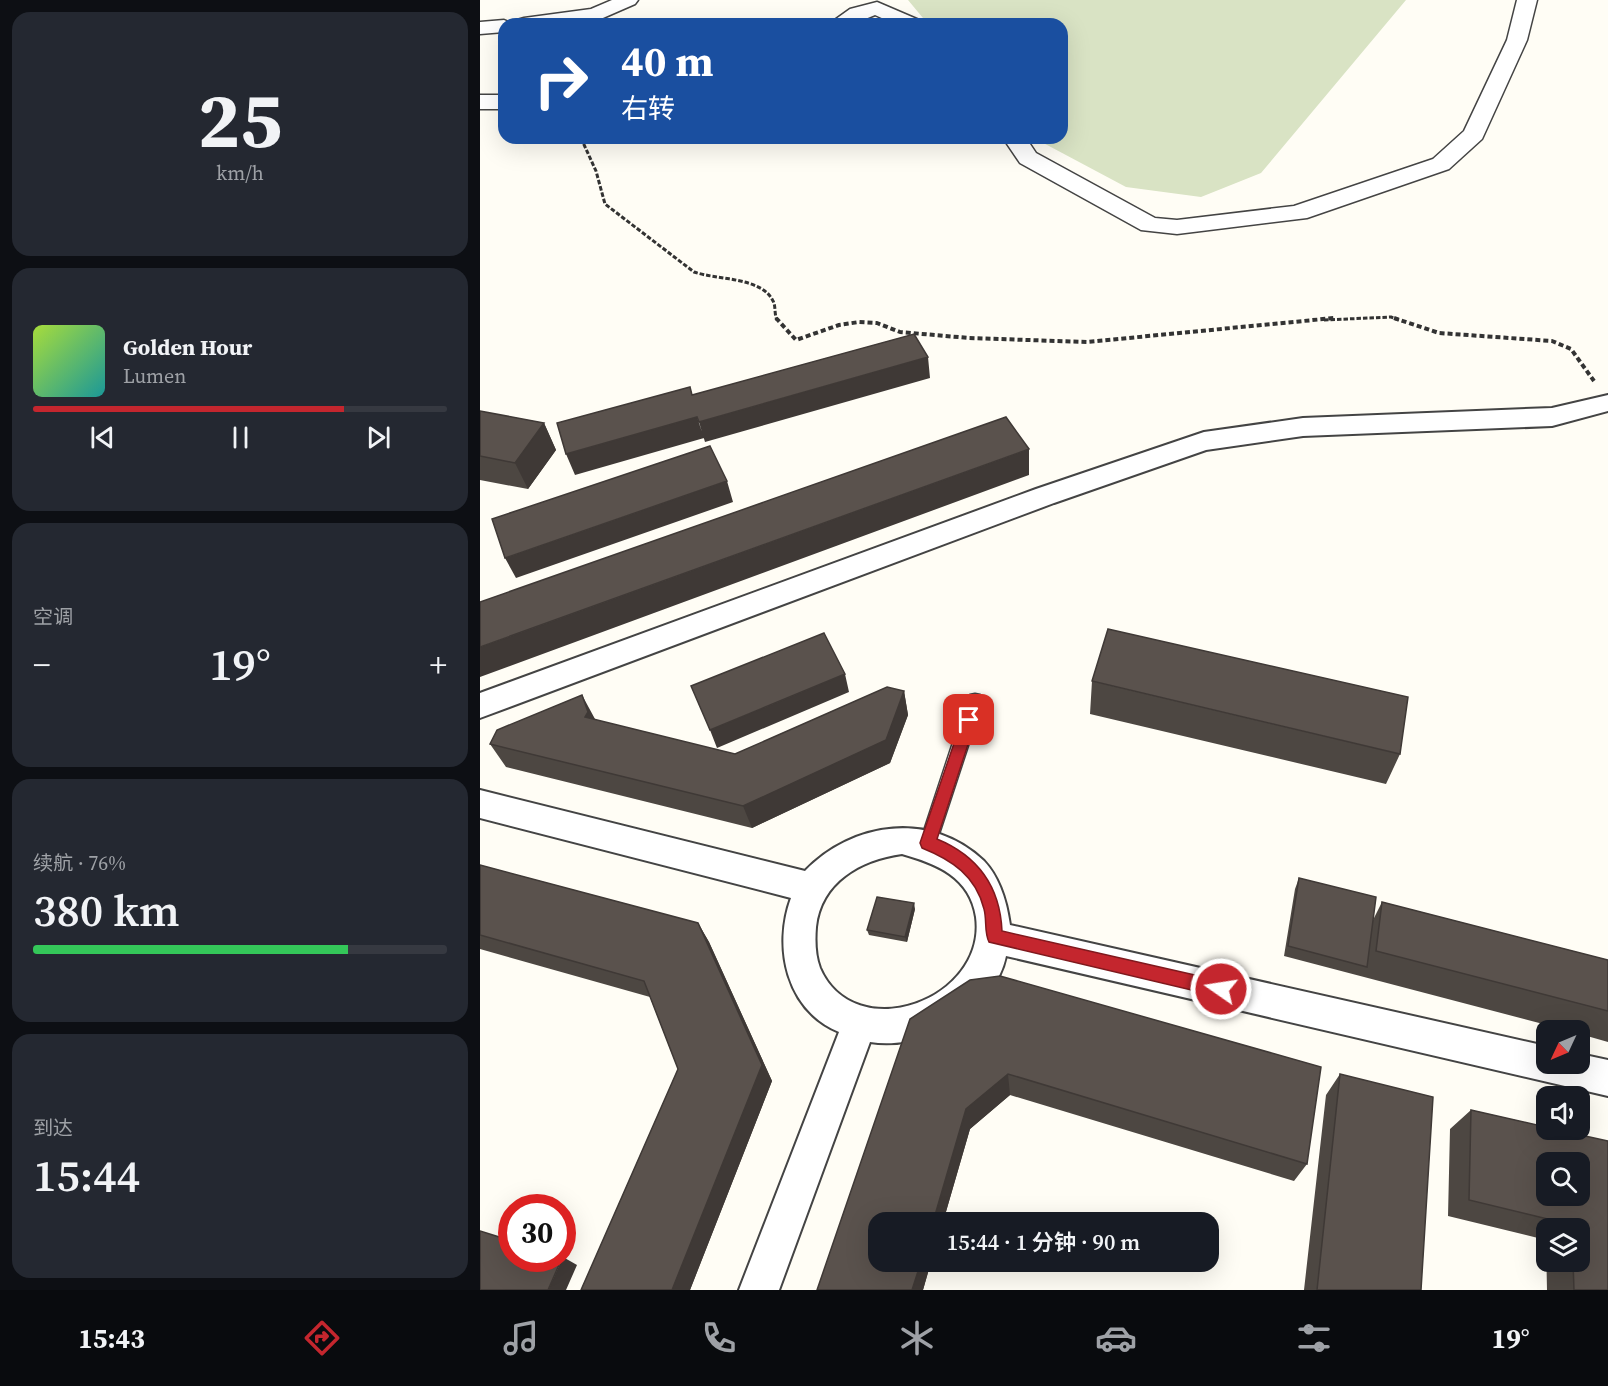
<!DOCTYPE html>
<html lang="zh">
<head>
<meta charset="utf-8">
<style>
	:root { --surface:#171b24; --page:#242831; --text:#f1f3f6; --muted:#9ea1a6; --line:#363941; --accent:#c4262e }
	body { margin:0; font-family:"Source Serif 4","Noto Sans SC",serif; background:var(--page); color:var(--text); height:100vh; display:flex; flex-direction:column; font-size:22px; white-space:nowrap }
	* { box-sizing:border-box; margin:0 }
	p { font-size:20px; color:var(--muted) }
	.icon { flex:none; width:33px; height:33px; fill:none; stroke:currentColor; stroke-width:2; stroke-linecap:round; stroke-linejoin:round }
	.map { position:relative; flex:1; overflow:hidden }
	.side { display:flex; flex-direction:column; gap:12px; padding:12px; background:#0d0f14; width:480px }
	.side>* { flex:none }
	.guide { position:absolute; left:18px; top:18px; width:570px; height:126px; border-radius:18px; box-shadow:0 6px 24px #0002; background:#1a4fa0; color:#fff; overflow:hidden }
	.needle { width:39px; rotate:226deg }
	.tools { position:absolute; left:1056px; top:1020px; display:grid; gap:12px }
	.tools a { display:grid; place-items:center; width:54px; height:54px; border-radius:12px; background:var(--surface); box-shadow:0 6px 24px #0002; font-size:30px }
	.speed { position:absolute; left:18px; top:1194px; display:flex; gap:12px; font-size:30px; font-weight:700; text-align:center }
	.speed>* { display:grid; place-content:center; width:78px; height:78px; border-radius:50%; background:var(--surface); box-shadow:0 6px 24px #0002; line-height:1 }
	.speed .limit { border:9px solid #d22; background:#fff; color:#111 }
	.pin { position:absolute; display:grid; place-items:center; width:51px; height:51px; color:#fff; margin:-26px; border-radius:12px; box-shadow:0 3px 9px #0006 }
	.me { position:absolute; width:66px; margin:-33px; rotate:283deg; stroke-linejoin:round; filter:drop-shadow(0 0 4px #0008) }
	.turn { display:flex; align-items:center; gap:21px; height:126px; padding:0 24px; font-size:27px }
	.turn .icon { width:78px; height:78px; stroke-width:2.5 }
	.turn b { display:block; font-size:42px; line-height:51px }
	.big { font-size:45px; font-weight:600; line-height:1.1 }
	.side .widget { flex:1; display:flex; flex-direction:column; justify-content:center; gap:9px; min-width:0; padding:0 21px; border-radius:18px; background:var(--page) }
	.side .dial { align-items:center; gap:0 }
	.dial b { font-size:78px; line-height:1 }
	.song { display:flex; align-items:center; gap:18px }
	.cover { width:72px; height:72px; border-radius:9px; background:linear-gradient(135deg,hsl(80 70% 55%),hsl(180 70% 35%)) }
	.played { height:6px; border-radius:3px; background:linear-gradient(90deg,var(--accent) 75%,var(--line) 75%) }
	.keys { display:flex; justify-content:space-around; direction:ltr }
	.heat { display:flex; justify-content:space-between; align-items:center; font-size:33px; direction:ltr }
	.charge { height:9px; border-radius:4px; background:linear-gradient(90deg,#34c759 76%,var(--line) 0) }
	.trip { position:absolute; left:388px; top:1212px; width:351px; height:60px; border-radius:18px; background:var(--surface); box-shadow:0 6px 24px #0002; font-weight:600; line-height:60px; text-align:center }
	.menu { display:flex; height:96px; justify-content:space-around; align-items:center; background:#090b0e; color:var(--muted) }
	.menu .icon { width:42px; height:42px }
	.menu .active { color:var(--accent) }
	.menu b { font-size:27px; color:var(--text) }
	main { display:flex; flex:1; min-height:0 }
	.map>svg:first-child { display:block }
</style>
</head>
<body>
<main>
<section class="side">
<div class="widget dial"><b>25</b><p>km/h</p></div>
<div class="widget">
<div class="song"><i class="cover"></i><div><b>Golden Hour</b><p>Lumen</p></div></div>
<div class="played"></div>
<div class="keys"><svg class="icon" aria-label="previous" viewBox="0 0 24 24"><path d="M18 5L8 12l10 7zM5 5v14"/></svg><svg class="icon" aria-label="pause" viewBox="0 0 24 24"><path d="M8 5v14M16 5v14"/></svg><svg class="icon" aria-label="next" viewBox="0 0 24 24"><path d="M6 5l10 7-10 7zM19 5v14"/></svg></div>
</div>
<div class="widget"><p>空调</p>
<div class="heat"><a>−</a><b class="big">19°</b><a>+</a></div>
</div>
<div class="widget"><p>续航 · 76%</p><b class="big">380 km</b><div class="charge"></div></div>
<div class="widget"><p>到达</p><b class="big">15:44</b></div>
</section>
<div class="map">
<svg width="1128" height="1290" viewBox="0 0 1128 1290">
	<rect width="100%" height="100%" fill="#fffdf5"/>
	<!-- cemetery -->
	<path fill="#d9e3c4" d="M428 0H926L781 173 721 197 646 187 554 138H582V24H448Z"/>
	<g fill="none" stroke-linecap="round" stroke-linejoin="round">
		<defs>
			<path id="service" d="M495 694 500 695 503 700 456 843 454 848 448 851 442 848 440 843 487 700 490 695Z"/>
			<path id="minor" d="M1128 395V411L1072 426 823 436 726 450 574 503 0 718V693L556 489 724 432 823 418 1072 408Z
				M0 790 325 871C373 821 452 811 504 861 520 878 527 903 530 925L1066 1046V1064H1100V1054L1128 1060V1096L526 956C514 1012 445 1051 390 1042L299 1290H259L359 1032C306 1010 293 947 311 898L0 818ZM422 854C457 864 490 877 496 917 507 1000 375 1048 340 968 335 955 335 940 336 927 341 882 380 860 422 854Z"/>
			<path id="tertiary" d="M132 0H158L155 4 116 21 34 24 37 20 44 18 111 9Z
				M1037 0H1057L1047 40 1002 139 969 169 827 218 697 234 661 230 540 163 523 138H546L556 153 675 218 697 220 814 206 953 159 984 131 1027 40Z
				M397 2 439 20 442 24H415L395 15 373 24H349L370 9Z
				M24 20 33 24H24V32L0 34V22Z
				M0 95H24V109H0Z"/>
		</defs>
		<!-- service casing -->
		<use href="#service" stroke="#444" stroke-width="3"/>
		<!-- minor casing -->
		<use href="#minor" stroke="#444" stroke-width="4"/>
		<!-- tertiary casing -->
		<use href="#tertiary" stroke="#444" stroke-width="3"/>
		<!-- path-far1 -->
		<path stroke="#333" stroke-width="3" stroke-dasharray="4.5 2" stroke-linecap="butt" d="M101 138 116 171 125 204 214 272C237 280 282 277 293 301 296 306 294 314 297 320
			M844 320 911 317 919 320"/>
		<!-- path -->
		<path stroke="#333" stroke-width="4" stroke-dasharray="5 3" stroke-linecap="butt" d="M296 318 316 340 359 325 379 322 397 323 420 332 489 338 607 342 854 318
			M914 318 959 333 1072 341 1091 349 1114 381"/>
		<!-- service -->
		<use href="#service" fill="#fff" fill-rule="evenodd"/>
		<!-- minor -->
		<use href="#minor" fill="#fff" fill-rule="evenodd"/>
		<!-- tertiary -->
		<use href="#tertiary" fill="#fff" fill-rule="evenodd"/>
	</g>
	<!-- wall -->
	<path fill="#4d4742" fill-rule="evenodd" d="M0 411 64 423 76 450 48 489 0 480Z
		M612 681 920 754 906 784 610 714Z
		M424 691 428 715 410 763 272 828 26 767 10 744 255 754Z
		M0 865 218 923 229 942 292 1081 210 1290H101L198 1069 170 997 0 949Z
		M819 878 893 920 902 902 1128 960V1042L1100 1034V1030H1086L804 956 815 889Z
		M435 909 427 942 389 935 387 930Z
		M520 976 827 1164 814 1181 530 1095 490 1129 463 1222H399L451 1262 443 1290H337Z
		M860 1074 941 1290H824L846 1095Z
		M991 1110 1066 1127 1128 1290H1067L1066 1240 968 1216 970 1129ZM1066 1228H1100V1262H1066Z"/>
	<!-- shaded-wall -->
	<path fill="#3f3936" d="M448 357 450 378 225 442 219 422Z
		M217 417 224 438 95 475 86 454Z
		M64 423 76 450 48 489 35 463Z
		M549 449V475L0 677V647Z
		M247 481 253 502 36 578 25 558Z
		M365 674 369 692 237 748 230 730Z
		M424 691 428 715 410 763 272 828 263 806Z
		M102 695 115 719 121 735 105 717Z
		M434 903 435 909 427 942 425 937Z
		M218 923 229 942 292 1081 210 1290H192Z
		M528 1074 530 1095 490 1129 463 1222H453L486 1109Z
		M83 1257 97 1265 86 1290H68Z
		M441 1262H451L443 1290H432Z"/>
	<!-- building -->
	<path fill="#5a524d" stroke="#3f3936" stroke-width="1.5" fill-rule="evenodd" d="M434 334 448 357 219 422 217 417 86 454 77 423 210 387 212 395Z
		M0 411 64 423 35 463 0 456Z
		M526 417 549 449 0 647V602Z
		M230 446 247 481 25 558 12 519Z
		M628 629 928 697 920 754 612 681Z
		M344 633 365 674 230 730 211 686Z
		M407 687 424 691 406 740 263 806 10 744 17 730 102 695 108 712 105 717 255 754Z
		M0 865 218 923 282 1065 192 1290H101L198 1069 164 981 0 935Z
		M819 878 896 897 887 967 808 946Z
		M397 897 434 903 425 937 387 930Z
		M902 902 1128 960V1011L896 951Z
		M520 976 841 1067 827 1164 528 1074 486 1109 453 1222H399V1262H441L432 1290H337L430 1019 490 980Z
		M860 1074 953 1097 941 1290H837Z
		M991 1110 1066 1127V1130H1078L1128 1141V1290H1094L1093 1262H1100V1228H1093L1092 1225 989 1200ZM1066 1162H1100V1196H1066Z
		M0 1231 32 1241V1258H82L68 1290H0Z"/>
	<!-- route -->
	<path fill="#c4262e" stroke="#7f191e" stroke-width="1.5" d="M489 714 496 720 457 839C498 856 520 886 522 931L741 981 747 984 750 989 747 995 741 997 509 942C504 932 507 920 504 909 496 876 472 860 442 848L440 843 482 720Z"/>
</svg>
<div class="tools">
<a><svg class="needle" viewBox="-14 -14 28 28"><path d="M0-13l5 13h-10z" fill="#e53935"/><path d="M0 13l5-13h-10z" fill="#9ea1a6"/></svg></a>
<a><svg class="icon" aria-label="sound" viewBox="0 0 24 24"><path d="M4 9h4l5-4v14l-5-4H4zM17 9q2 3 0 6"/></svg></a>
<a><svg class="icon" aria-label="search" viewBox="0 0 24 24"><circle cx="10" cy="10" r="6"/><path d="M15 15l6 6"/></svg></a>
<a><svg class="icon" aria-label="layers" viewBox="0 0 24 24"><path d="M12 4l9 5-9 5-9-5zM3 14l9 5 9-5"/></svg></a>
</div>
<div class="speed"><div class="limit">30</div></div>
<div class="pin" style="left:489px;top:720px;background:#d93025"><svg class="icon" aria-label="arrive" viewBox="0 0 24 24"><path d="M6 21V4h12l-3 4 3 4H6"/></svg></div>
<svg class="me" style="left:741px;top:989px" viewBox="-20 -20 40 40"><circle r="17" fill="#c4262e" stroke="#fff" stroke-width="3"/><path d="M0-11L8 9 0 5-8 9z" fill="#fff"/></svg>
<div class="trip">15:44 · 1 分钟 · 90 m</div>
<div class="guide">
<div class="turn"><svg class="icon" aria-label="right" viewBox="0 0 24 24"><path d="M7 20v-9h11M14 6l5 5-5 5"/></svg><div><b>40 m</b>右转</div></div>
</div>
</div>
</main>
<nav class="menu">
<b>15:43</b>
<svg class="icon active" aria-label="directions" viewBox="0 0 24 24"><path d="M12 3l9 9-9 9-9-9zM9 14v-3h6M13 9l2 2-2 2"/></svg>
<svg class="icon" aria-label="music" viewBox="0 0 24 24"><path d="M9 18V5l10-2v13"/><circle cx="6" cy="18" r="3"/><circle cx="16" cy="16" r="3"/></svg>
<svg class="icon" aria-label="phone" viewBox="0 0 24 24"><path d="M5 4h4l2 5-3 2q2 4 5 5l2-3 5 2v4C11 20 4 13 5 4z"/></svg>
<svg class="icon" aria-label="climate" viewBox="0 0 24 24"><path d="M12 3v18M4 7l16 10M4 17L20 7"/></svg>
<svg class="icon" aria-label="car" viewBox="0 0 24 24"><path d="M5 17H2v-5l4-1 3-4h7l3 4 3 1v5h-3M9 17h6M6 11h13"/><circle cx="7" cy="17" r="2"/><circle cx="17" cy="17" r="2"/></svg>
<svg class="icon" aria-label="filters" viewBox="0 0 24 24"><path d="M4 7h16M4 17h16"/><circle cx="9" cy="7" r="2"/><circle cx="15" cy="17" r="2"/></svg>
<b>19°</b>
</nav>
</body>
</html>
